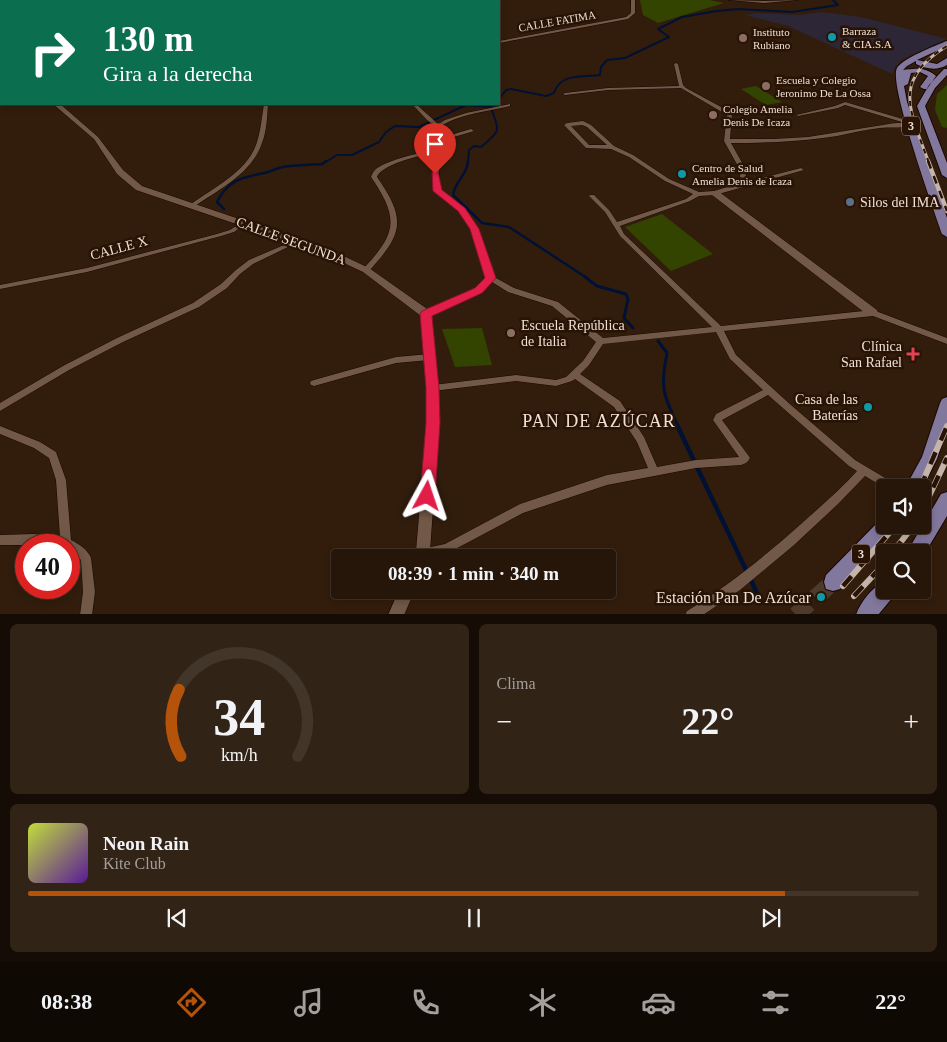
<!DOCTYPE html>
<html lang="es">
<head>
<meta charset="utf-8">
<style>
	:root { --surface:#261609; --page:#322317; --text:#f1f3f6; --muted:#a49f9c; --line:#42352a; --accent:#b45309 }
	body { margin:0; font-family:Georgia,serif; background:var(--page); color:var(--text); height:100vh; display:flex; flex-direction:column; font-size:19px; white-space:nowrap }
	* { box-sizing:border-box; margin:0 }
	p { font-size:16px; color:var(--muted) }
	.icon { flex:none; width:28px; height:28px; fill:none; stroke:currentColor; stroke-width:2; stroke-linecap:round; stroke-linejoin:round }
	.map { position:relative; height:614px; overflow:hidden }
	.panel { display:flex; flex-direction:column; gap:10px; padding:10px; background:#150c05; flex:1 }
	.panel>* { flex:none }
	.banner { position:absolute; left:0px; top:0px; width:500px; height:105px; box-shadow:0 2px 8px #0003,0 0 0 1px var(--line); background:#0b6e4f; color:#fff; overflow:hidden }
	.tools { position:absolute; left:876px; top:479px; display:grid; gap:10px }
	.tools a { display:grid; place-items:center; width:55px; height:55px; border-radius:5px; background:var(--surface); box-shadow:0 2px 8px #0003,0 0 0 1px var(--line); font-size:25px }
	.speed { position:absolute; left:15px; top:534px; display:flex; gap:10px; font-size:25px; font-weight:700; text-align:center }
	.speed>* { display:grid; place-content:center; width:65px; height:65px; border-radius:50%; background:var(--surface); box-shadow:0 2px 8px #0003,0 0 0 1px var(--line); line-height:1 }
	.speed .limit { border:8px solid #d22; background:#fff; color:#111 }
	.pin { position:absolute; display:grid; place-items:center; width:42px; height:42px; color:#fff; margin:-51px -21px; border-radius:50% 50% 50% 0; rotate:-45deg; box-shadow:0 0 5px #0007 }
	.pin .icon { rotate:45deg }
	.me { position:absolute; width:55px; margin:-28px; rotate:5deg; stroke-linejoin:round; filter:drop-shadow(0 0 4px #0008) }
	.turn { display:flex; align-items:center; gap:18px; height:105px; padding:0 20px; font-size:22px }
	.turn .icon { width:65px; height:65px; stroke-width:2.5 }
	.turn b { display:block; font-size:35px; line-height:42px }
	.big { font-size:38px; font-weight:600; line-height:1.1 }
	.panel .card { flex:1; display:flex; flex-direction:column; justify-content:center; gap:8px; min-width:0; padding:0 18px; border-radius:8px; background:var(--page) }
	.panel .dial { align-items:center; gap:0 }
	.dial svg { height:130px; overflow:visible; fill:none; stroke:var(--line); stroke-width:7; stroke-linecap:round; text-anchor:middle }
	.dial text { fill:var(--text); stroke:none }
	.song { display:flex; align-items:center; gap:15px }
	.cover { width:60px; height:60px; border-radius:8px; background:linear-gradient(135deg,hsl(70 70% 55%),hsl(270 70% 35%)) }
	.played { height:5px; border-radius:2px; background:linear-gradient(90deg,var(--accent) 85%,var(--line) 85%) }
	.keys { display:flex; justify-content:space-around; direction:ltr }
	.heat { display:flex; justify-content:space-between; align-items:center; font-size:28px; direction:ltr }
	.panel .tiles { flex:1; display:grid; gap:10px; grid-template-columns:1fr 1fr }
	.card:last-child { grid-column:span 2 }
	.trip { position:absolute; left:331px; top:549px; width:285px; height:50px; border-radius:5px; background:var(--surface); box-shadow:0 2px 8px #0003,0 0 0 1px var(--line); font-weight:600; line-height:50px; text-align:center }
	.dock { display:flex; height:80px; justify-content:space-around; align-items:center; background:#0f0904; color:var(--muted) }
	.dock .icon { width:35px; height:35px }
	.dock .active { color:var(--accent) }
	.dock b { font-size:22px; color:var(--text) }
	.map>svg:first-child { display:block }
</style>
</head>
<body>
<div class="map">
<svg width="947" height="615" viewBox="0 0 947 615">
	<rect width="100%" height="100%" fill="#321d0c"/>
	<!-- industrial -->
	<path fill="#2c2636" d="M821 12 861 17 947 39 901 60 895 67 892 74 788 26 745 15 757 13 799 15Z"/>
	<!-- green -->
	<path fill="#324400" d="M640 0H710L724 3 658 23 643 15Z
		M947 85V128L942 127 935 110 937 94Z
		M756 86 782 102 766 105 741 89Z
		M662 214 713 254 671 271 625 227Z
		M482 328 492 365 455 367 442 329Z"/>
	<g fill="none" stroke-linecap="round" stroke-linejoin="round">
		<!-- stream-far3 -->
		<path stroke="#001134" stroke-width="2" d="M499 99 506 90 511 89 546 96 554 93C560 73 583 77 600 75L601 67 607 60 625 58 669 37 658 29 682 17 717 11 738 9 792 12 838 5 833 0
			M324 163 337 155H352L379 142 386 132 395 126 419 127 466 105 491 107
			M468 163 469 150 474 146 481 147C502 130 499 132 491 107L495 104"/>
		<!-- stream-far2 -->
		<path stroke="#001134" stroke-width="2.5" d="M468 161C468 174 455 181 453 195L482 223 509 227 587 278
			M224 209 217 202C229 179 241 178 264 173 271 172 276 168 283 167 295 165 309 165 322 164L326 161"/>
		<!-- stream-far1 -->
		<path stroke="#001134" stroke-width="3" d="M585 277 597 286 626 294 628 299 624 318 633 328
			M658 341 667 353C660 387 663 395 678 426"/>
		<!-- stream -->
		<path stroke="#001134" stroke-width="4.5" d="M677 425 747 572
			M750 578 760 600"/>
		<!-- primary-tunnel -->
		<path stroke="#4e3a2a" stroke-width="17" stroke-dasharray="17 9" stroke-linecap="butt" d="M796 615 833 582"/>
		<defs>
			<path id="minor" d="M8 0H12L13 1H9Z
				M631 0H635V13L628 19 499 43V41L626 17 631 13Z
				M729 0 764 1 798 0 764 3Z
				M0 3H1V6H0Z
				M0 10H1V12H0Z
				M0 22H1V25H0Z
				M676 63 678 64 683 85 686 88 732 113 730 139H774L808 137 889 124C897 123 907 122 914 126 909 128 888 127 880 128 860 130 842 136 823 138 792 142 761 143 731 143L745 168 747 182 801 168 804 170 715 195 699 196 690 201 620 226 624 234 721 326 873 310 947 338V344L873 316 724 331 736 355 792 406 855 460 897 485 898 488H885L865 476 838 504 794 545 740 590 703 615H685L687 611C728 586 765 556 801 524 820 507 840 490 857 471L849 466 768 395 722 420 748 455 750 458C748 462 745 464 741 465L696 468 607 485 523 513 446 554 431 557 419 555 418 551 419 547 423 546 431 547 445 544 520 504 607 475 648 468 637 442 614 407 575 379 572 381 556 386 516 381 433 391 430 390 429 388 430 386 433 385 516 375 556 380 566 377 583 361 596 342 552 306 508 292 492 282 482 293 429 316H423L422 314 423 312 476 289 487 278 472 229 465 217 434 191 432 153C419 156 382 164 377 177 407 220 403 234 368 272H364L362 270 364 268C397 233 399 218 371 177 372 174 373 172 375 170 384 161 419 153 432 150L431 130 435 126 427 120 412 104H416L438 124 445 120 466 113 510 104V106C488 112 453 114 437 130V139L471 129 474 131 437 142 440 190 470 216 478 229 494 277 514 288 558 302 603 338 712 327 620 236 605 212 589 196 590 195H594L609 210 617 222 686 199 693 194 665 181 629 157 611 149 586 148 564 125 567 123 583 121 591 125 614 146 633 155 669 179 699 192 714 191 741 183 739 168 724 141 727 115 681 88 608 90 565 95 563 94 565 93 608 88 679 86 674 64ZM582 125 587 127 607 145H589L571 126ZM716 332 730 359 763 390 716 414 713 420 739 457 696 460 657 467 644 437 620 401 580 374 589 365 603 344Z
				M845 102 906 120 907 121 902 122 845 105 838 108 798 116 796 115 835 106Z
				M264 104H268C267 117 267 130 262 143 252 173 220 189 195 206H191V204C215 187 248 171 257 142 261 129 262 116 264 104Z
				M242 222 245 224 244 225 234 232 221 236 87 272 0 289V285L87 268 217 234 230 230Z
				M291 239 294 241 288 247 253 264 240 274 227 288 199 307 123 342 69 370 0 411V403L63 366 117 338 193 303 221 284 236 270 249 260 284 245Z
				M429 354 432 355 433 357 432 359 429 360 396 363 314 386 311 385 310 383 311 381 314 380 396 357Z
				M0 426 40 442 56 452 66 480 71 540C79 544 88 550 91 558L95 592 92 615H80L83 592 81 560 69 550V545H0V535L34 534 60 537 56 480 49 458 34 448 0 434Z"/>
			<path id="tertiary" d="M0 74H1V78H0Z
				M53 104H60L98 137 123 170 142 186 333 251 369 268 430 311 439 388V423L430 551 427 558H413L416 551 427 423V388L421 316 363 272 327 255 136 190 117 174 94 139Z
				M712 191H718L877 310 878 313 877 316H869L712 195Z
				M399 590H415L404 615H388Z"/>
			<path id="primary" d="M947 41V46L917 60 937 64 947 58V65C936 71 927 69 916 64V61L907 66 903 70C912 69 925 66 936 76L927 89H924L920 87 928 76 920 72 911 73 908 84 904 86 907 102 947 218V237L942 234C934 210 888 83 897 68 902 59 936 45 947 41Z
				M944 69H947V75L935 88 925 106 947 163V178L942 175 917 106 929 85Z
				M947 397V427L937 459 922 488H905L922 457 940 403 942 399Z
				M947 492V516L922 558V552H907L941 494Z
				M885 517V525H896L893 531 840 589 833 591 826 589 824 582 826 575 881 519Z
				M885 581V590H895L893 597 878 615H856C860 603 873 586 885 581Z"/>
		</defs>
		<!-- minor casing -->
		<use href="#minor" stroke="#190600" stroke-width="1"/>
		<!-- tertiary casing -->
		<use href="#tertiary" stroke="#190600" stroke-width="1"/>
		<!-- primary casing -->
		<use href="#primary" stroke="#190600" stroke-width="2"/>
		<!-- minor -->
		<use href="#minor" fill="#725847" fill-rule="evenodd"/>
		<!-- tertiary -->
		<use href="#tertiary" fill="#725847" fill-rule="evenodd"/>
		<!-- primary -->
		<use href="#primary" fill="#82779d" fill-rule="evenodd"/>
		<defs>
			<path id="rail-far2" d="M929 163C910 111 891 80 947 46"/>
			<path id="rail-far1" d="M928 161 947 211"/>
			<path id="rail" d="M920 488 947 426
				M922 511 947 458
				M893 552 914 525
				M843 586 896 525
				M854 596 885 563"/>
		</defs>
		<!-- rail-far2 casing -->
		<use href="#rail-far2" stroke="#c5b4a9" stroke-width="3"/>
		<!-- rail-far1 casing -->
		<use href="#rail-far1" stroke="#c5b4a9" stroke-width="4.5"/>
		<!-- rail casing -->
		<use href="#rail" stroke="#c5b4a9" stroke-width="6"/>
		<!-- rail-far2 -->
		<use href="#rail-far2" stroke="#281304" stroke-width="2" stroke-dasharray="5" stroke-linecap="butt"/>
		<!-- rail-far1 -->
		<use href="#rail-far1" stroke="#281304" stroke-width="2.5" stroke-dasharray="8" stroke-linecap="butt"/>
		<!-- rail -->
		<use href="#rail" stroke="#281304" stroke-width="4.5" stroke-dasharray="13" stroke-linecap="butt"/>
	</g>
	<!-- route -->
	<path fill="#e11d48" stroke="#92132f" d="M432 172H438L442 190 465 208 479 229 496 278 482 293 432 316 439 388 440 423 435 496 432 501 427 503 422 501 420 496 426 423V388L420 314 422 311 475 288 485 278 470 229 458 211 433 191Z"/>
	<!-- markers -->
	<g fill="#0f9aa8" stroke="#281304" stroke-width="2">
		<circle cx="832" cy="37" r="5"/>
		<circle cx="682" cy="174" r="5"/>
		<circle cx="868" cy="407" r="5"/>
		<circle cx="821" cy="597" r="5"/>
	</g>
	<g fill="#8d6e63" stroke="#281304" stroke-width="2">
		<circle cx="743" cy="38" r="5"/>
		<circle cx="766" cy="86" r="5"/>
		<circle cx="713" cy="115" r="5"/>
		<circle cx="511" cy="333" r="5"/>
	</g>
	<circle fill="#5c6f8a" stroke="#281304" stroke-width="2" cx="850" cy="202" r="5"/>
	<path fill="#e0444e" stroke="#281304" stroke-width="2" d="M910.5 346.5h5v5h5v5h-5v5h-5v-5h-5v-5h5z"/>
	<g text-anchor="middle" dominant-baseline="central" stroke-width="5" stroke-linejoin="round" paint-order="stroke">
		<!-- far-street labels -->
		<g font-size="11" fill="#f0e0d6" stroke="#281304">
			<text transform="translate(557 21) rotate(-10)">CALLE FATIMA</text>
		</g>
		<!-- far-poi labels -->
		<g font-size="11" fill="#f0e0d6" stroke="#281304" text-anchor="start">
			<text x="842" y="31">Barraza<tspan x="842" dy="13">&amp; CIA.S.A</tspan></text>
			<text x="753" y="32">Instituto<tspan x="753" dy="13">Rubiano</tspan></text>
			<text x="776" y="80">Escuela y Colegio<tspan x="776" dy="13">Jeronimo De La Ossa</tspan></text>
			<text x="723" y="109">Colegio Amelia<tspan x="723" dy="13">Denis De Icaza</tspan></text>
			<text x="692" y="168">Centro de Salud<tspan x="692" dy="13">Amelia Denis de Icaza</tspan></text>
		</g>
		<!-- shield labels -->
		<g fill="#281304" stroke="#b4a297" stroke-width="1">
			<rect x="902" y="116.5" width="18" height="19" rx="4"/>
			<rect x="852" y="544.5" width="18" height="19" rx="4"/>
		</g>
		<g font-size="12" font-weight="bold" fill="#f0e0d6">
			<text x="911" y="126">3</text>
			<text x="861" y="554">3</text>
		</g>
		<!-- poi labels -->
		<g font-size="14" fill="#f0e0d6" stroke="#281304" text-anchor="start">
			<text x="860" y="202">Silos del IMA</text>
			<text x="521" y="325">Escuela República<tspan x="521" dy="16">de Italia</tspan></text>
			<text x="902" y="346" text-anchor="end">Clínica<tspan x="902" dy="16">San Rafael</tspan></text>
			<text x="858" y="399" text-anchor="end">Casa de las<tspan x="858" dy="16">Baterías</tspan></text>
		</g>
		<!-- street labels -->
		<g font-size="14" fill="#f0e0d6" stroke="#281304">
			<text transform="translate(291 241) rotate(20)">CALLE SEGUNDA</text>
			<text transform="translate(119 248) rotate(-15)">CALLE X</text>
		</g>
		<!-- near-poi labels -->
		<g font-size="16" fill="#f0e0d6" stroke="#281304" text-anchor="end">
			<text x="811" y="597">Estación Pan De Azúcar</text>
		</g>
		<!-- near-neighbourhood labels -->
		<g font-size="18" letter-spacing="1" fill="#f0e0d6" stroke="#281304">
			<text x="599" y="421">PAN DE AZÚCAR</text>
		</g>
	</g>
</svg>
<div class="tools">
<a><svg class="icon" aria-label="sound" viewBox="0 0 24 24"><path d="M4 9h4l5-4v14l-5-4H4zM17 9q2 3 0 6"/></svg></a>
<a><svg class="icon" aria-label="search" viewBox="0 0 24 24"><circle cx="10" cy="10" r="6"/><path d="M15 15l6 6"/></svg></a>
</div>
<div class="speed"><div class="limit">40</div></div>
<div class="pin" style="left:435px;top:174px;background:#d93025"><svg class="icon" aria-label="arrive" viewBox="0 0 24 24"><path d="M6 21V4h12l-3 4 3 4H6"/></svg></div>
<svg class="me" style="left:427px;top:496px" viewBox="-20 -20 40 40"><path d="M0-17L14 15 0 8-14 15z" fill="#e11d48" stroke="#fff" stroke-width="4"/></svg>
<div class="trip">08:39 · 1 min · 340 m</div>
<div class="banner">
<div class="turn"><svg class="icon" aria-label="right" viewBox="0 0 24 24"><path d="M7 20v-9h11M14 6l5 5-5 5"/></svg><div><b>130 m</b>Gira a la derecha</div></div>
</div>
</div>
<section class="panel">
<div class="tiles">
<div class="card dial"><svg viewBox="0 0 100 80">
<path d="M14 69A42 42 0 1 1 86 69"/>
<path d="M14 69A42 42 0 0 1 13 28" stroke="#b45309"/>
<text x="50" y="56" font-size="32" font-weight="700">34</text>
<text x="50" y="72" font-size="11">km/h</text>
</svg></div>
<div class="card"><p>Clima</p>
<div class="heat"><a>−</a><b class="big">22°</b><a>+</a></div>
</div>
<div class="card">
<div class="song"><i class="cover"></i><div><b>Neon Rain</b><p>Kite Club</p></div></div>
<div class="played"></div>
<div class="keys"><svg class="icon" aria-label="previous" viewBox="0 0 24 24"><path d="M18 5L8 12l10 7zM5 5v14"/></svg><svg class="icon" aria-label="pause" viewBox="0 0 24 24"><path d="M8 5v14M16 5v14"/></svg><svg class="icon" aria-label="next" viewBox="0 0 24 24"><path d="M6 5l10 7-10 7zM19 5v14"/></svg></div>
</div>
</div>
</section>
<nav class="dock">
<b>08:38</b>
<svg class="icon active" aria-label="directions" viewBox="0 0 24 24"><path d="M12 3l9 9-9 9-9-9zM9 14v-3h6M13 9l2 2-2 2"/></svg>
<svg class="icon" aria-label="music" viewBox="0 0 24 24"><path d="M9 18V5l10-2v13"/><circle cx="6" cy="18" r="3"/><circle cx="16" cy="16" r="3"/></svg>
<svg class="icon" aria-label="phone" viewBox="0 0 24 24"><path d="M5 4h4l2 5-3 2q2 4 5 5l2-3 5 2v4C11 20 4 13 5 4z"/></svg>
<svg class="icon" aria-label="climate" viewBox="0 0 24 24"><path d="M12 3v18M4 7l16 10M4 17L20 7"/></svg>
<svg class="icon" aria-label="car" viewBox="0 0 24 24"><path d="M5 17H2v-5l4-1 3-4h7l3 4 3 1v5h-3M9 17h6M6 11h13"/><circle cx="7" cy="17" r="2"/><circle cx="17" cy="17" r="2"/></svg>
<svg class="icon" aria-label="filters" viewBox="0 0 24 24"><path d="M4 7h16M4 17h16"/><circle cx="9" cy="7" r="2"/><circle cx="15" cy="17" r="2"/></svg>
<b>22°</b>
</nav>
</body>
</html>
